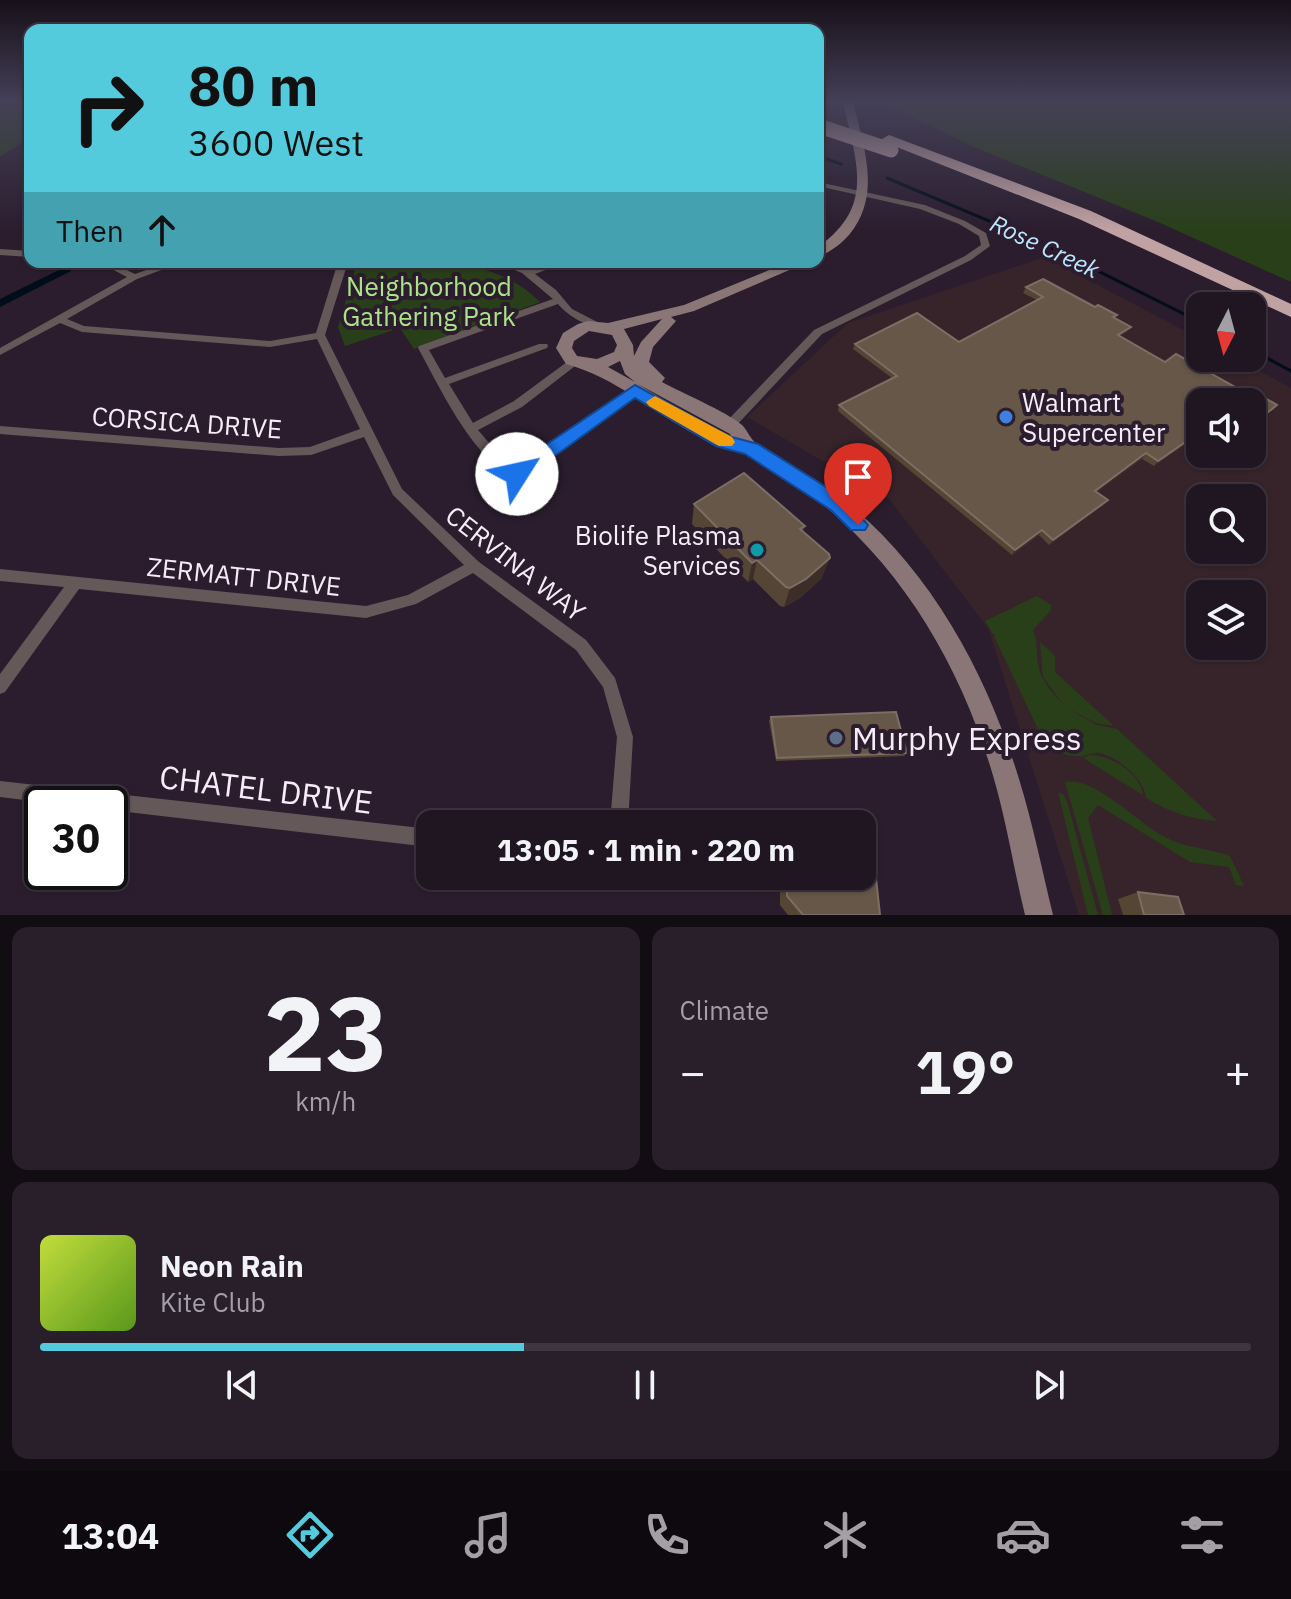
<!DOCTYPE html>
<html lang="en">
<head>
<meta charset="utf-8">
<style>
	:root { --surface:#201622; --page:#281f2a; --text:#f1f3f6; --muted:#a29fa5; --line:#3d3540; --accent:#54cadd }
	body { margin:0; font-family:"IBM Plex Sans",sans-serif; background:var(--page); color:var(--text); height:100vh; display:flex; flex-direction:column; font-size:30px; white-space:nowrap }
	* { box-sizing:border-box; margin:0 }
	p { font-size:26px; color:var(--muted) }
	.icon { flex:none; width:44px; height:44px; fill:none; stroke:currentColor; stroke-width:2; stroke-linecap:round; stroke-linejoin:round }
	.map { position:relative; height:915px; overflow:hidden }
	.panel { display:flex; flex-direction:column; gap:12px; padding:12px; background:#120c13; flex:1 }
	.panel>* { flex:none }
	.banner { position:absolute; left:24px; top:24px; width:800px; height:244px; border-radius:16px; box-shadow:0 2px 6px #0004,0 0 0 2px var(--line); background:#54cadd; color:#111; overflow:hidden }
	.needle { width:52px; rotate:186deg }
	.fabs { position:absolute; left:1186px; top:292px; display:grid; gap:16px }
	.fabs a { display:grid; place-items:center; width:80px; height:80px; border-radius:16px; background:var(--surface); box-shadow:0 2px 6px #0004,0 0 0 2px var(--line); font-size:40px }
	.speed { position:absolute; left:24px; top:786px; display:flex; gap:16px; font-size:40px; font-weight:700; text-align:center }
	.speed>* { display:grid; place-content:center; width:104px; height:104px; border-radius:50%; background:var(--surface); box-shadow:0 2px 6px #0004,0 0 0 2px var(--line); line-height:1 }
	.speed .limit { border:4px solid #111; border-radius:12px; background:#fff; color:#111 }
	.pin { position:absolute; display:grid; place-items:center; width:68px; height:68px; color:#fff; margin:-82px -34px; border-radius:50% 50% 50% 0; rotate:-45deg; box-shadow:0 0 8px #0007 }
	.pin .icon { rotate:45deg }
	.me { position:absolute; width:88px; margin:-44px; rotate:55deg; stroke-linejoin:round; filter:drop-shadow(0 0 6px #0008) }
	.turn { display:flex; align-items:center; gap:28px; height:168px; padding:0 32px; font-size:36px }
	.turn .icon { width:104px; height:104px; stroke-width:2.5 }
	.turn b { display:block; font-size:56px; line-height:68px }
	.then { display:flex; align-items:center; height:76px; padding:0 32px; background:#0003; gap:16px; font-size:30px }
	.big { font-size:60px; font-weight:700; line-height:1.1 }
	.panel .card { flex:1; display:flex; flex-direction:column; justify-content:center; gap:12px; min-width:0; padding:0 28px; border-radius:16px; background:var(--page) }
	.panel .dial { align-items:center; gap:0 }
	.dial b { font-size:104px; line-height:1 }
	.song { display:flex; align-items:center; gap:24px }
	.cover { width:96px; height:96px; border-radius:12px; background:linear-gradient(135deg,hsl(70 70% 55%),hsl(90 70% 35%)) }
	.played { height:8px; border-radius:4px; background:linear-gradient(90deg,var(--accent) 40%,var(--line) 40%) }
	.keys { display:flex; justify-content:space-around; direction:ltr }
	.heat { display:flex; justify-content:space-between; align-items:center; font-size:44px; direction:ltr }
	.panel .tiles { flex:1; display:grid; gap:12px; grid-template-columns:1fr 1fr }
	.card:last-child { grid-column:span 2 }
	.trip { position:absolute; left:416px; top:810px; width:460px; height:80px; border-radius:16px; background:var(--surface); box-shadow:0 2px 6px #0004,0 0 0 2px var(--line); font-weight:700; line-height:80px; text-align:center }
	.menu { display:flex; height:128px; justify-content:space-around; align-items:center; background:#0d090e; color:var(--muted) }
	.menu .icon { width:56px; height:56px }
	.menu .on { color:var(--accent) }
	.menu b { font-size:36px; color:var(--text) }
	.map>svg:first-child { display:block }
</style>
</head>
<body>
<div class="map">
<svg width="1291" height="915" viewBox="0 0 1291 915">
	<rect width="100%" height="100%" fill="#2b1d2e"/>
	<!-- commercial -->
	<path fill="#37242a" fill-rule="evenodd" d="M1045 257 1200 339V358H1235L1291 388V915H1079L988 628 890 500 747 417 848 323ZM1200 402H1252V454H1200ZM1200 498H1252V550H1200ZM1200 594H1252V646H1200Z"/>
	<!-- green -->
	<path fill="#293f19" d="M0 102H30V137L0 157Z
		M881 102H1291V282L1158 222 974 147Z
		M357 262C421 262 491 253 540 302L414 349 400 328 345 346 338 327Z
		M1037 596 1051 605V610L1033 630C1038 642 1036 651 1038 664 1040 679 1052 693 1063 704L1043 677 1040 642 1055 656V672L1114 726 1096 723 1063 706 1097 725 1117 729 1217 821C1189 819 1170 812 1146 798 1144 779 1122 761 1104 754 1095 750 1088 756 1080 756 1070 757 1057 752 1048 750L994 636 996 634H993L985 621Z
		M1089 755C1110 755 1140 772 1143 795L1083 758Z
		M1065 782C1094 776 1137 822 1163 836 1184 848 1208 848 1230 856L1244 886 1236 885 1229 867 1190 862 1098 805 1088 818 1112 915H1103Z
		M1058 792 1064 795 1068 805 1098 915H1088Z"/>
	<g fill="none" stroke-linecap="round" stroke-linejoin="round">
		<!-- stream -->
		<path stroke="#000d1a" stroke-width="3" d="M0 103 30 104
			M818 156 841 164
			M887 178 1046 245 1200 322
			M1252 350 1291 371"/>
		<!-- canal -->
		<path fill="#000d1a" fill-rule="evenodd" d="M67 266 72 269 71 271 0 307V299Z"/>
		<!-- street -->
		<path fill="#655858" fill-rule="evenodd" d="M818 182 925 205 965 221 986 233 990 246 971 260 822 334 733 429H725L723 426 725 423 814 330 965 256 981 245 979 236 959 224 920 209 818 186Z
			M0 249 30 251V257L0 255Z
			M98 262H110L135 274 169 262H183L137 279 67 319 84 326 270 341 316 333 338 262H348L325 335 402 489 479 562 586 640 615 678 633 737 628 824H610L617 737 603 687 576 650 473 573 416 604 366 618 79 589 5 692 0 694V674L64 587 0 581V569L366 606 408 595 464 565 393 495 364 437 311 455 279 456 0 434V426L279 448 310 447 360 429 317 339 270 347 82 332 60 323 0 355V348L127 277Z
			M495 262H509L529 270 552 262H566L535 274 556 290 572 309 605 326 604 328C588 328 568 316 558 304L429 350 445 378 539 344H547L548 346 547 348 449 384 473 423 514 401 571 359H579L580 361 579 363 522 407 478 430 496 451 517 467 631 388H639L641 391 517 479C472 459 441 389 418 348L419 346 553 299 522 273Z
			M0 781 430 829V847L110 810V804H57L0 797Z"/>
		<!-- secondary -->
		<path fill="#8a7677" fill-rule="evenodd" d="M843 102H853C864 148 882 195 849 235 841 244 829 253 818 257V247C876 206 856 162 843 102Z
			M789 262H808L694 311 671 317 676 321 653 347 649 362 665 378 662 382C682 393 727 412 742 425 748 431 750 439 757 444 786 463 817 478 844 500 931 570 987 674 1019 779 1033 824 1042 870 1053 915H1025C1014 870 1007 824 994 779 960 661 894 550 790 480 776 471 759 460 743 453 729 446 713 444 698 436 654 413 615 377 566 364L556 348 563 333 578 324 588 321 608 323 684 305ZM662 319 641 342 634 356 633 345 624 329ZM589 331 612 335 617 345 614 352 597 359 577 356 572 348 574 341ZM620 361 625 374 635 382 608 367ZM636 383 730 434 731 436 694 418Z"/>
		<!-- highway -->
		<path fill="#c1a2a3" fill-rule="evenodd" d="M818 112 825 114V120L818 121Z
			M889 135 1091 211 1291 304V317L1079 219 884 142 882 139Z"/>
		<!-- highway-bridge -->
		<path stroke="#c1a2a3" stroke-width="15" d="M822 127 891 150"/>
	</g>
	<!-- wall -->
	<path fill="#544534" d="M1026 287 1115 318 1127 332 1121 336 1165 362 1277 405 1252 426V402H1200V434L1154 466 1142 459 1096 492 1103 505 1049 545 1039 535 1012 555 838 411 839 405 892 378 853 349 855 344 959 342 1037 300 1023 293Z
		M694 504 805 526 803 531 822 578 800 598 784 607 780 606 753 579 748 582 692 524Z
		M771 717 907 753 904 756 776 761 769 721Z
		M780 876H862L880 915H788L780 905Z
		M1138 892 1184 915H1123L1118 899Z"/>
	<!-- shaded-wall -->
	<path fill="#3c2d29" d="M1131 327 1127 332 1115 340 1118 335Z
		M1200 432V434L1154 466 1158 461Z
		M1146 453 1142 459 1091 497 1095 491Z
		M1108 500 1103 505 1049 545 1053 540Z
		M1042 530 1039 535 1012 555 1015 550Z
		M830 558 822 578 800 598 784 607 790 588Z
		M757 560 753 579 748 582 752 563Z"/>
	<!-- building -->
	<path fill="#665749" stroke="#7c6e64" stroke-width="2" d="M1043 279 1095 307 1098 305 1117 315 1113 317 1131 327 1118 335 1165 362 1176 354 1246 393 1251 390 1277 405 1257 421 1252 418V402H1200V432L1158 461 1146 453 1095 491 1108 500 1053 540 1042 530 1015 550 839 405 897 376 855 344 917 313 959 342 1043 297 1026 287Z
		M744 473 805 526 800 529 829 554 830 558 806 579 790 588 786 587 757 560 752 563 694 504Z
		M896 712 907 753 777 758 771 717Z
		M862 857 874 859 880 915H803L787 896V876H862Z
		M1138 892 1178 897 1184 915H1144Z"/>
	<!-- sky -->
	<linearGradient id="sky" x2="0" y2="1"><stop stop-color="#181019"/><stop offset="0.44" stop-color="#444057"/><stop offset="1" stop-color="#444057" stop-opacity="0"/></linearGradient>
	<rect width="1291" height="231" fill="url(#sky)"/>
	<!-- route -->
	<path fill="#1a73e8" stroke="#114b97" stroke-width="2" d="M635 385 728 436 758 444 845 499 868 525 865 530H851L831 510 745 454 716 446 635 398 523 479H510L507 474 510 469Z"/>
	<!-- slow -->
	<path fill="#f59e0b" d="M655 396 732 437 735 442 732 446H719L649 406 646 402Z"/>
	<!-- markers -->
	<circle fill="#3f7fe0" stroke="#2b1d2e" stroke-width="3" cx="1006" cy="417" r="8"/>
	<circle fill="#0f9aa8" stroke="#2b1d2e" stroke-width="3" cx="757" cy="550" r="8"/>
	<circle fill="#5c6f8a" stroke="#2b1d2e" stroke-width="3" cx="836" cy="738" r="8"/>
	<g text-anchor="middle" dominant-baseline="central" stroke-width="8" stroke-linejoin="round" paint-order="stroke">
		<!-- far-water labels -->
		<g font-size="24" font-style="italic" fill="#bee6ff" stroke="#2b1d2e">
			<text transform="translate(1045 246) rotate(25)">Rose Creek</text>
		</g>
		<!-- park labels -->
		<g font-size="26" fill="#abe487" stroke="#2b1d2e">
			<text x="429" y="286">Neighborhood<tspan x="429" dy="30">Gathering Park</tspan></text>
		</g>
		<!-- poi labels -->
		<g font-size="26" fill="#f6ecf8" stroke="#2b1d2e" text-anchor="start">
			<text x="1022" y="402">Walmart<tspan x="1022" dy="30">Supercenter</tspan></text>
			<text x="741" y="535" text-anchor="end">Biolife Plasma<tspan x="741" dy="30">Services</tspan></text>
		</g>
		<!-- street labels -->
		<g font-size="26" fill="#f6ecf8" stroke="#2b1d2e">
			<text transform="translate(187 422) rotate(4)">CORSICA DRIVE</text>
			<text transform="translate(516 563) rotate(38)">CERVINA WAY</text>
			<text transform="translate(244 576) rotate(6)">ZERMATT DRIVE</text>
		</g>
		<!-- near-poi labels -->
		<g font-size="32" fill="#f6ecf8" stroke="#2b1d2e" text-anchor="start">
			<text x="852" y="738">Murphy Express</text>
		</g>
		<!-- near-street labels -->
		<g font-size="32" fill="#f6ecf8" stroke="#2b1d2e">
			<text transform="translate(266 789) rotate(7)">CHATEL DRIVE</text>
		</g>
	</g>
</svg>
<div class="fabs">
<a><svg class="needle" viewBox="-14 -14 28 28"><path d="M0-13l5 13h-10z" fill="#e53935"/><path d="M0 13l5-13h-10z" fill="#a29fa5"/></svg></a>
<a><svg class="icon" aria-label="sound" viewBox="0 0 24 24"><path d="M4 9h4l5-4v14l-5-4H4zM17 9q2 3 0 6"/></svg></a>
<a><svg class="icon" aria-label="search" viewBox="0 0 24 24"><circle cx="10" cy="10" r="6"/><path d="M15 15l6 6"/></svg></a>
<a><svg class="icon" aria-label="layers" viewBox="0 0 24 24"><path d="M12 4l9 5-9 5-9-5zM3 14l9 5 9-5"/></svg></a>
</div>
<div class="speed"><div class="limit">30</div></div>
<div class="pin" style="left:858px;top:525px;background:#d93025"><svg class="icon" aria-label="arrive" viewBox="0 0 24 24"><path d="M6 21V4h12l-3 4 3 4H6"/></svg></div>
<svg class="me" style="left:517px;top:474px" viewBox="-20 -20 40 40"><circle r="19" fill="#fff"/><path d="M0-13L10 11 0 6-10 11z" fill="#1a73e8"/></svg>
<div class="trip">13:05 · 1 min · 220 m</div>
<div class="banner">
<div class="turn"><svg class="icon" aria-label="right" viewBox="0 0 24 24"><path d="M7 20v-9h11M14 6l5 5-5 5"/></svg><div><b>80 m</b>3600 West</div></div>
<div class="then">Then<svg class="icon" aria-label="ahead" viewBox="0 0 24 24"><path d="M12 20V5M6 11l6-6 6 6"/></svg></div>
</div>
</div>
<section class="panel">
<div class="tiles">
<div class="card dial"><b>23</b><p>km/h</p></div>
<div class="card"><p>Climate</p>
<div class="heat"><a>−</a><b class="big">19°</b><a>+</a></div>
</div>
<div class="card">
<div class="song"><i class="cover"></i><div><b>Neon Rain</b><p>Kite Club</p></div></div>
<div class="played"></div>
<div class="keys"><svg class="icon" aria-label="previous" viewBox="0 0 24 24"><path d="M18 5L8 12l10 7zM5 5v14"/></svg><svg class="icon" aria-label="pause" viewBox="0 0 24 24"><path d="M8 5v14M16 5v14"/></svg><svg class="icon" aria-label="next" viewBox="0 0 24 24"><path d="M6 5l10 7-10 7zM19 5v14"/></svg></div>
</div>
</div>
</section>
<nav class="menu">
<b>13:04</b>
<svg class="icon on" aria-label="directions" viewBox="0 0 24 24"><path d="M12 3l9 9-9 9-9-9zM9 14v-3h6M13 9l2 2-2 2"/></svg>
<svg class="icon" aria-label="music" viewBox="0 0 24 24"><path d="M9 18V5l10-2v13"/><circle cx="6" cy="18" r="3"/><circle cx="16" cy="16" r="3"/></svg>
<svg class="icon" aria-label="phone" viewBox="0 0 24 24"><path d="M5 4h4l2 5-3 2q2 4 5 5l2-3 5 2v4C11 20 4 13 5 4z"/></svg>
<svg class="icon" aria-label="climate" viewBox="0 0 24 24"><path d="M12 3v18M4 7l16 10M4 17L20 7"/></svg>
<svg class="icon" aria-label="car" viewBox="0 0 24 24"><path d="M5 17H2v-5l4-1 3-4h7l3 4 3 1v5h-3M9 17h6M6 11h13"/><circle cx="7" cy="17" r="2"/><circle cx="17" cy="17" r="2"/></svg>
<svg class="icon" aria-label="filters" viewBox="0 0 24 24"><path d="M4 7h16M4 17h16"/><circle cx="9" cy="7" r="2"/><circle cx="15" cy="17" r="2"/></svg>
</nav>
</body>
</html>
